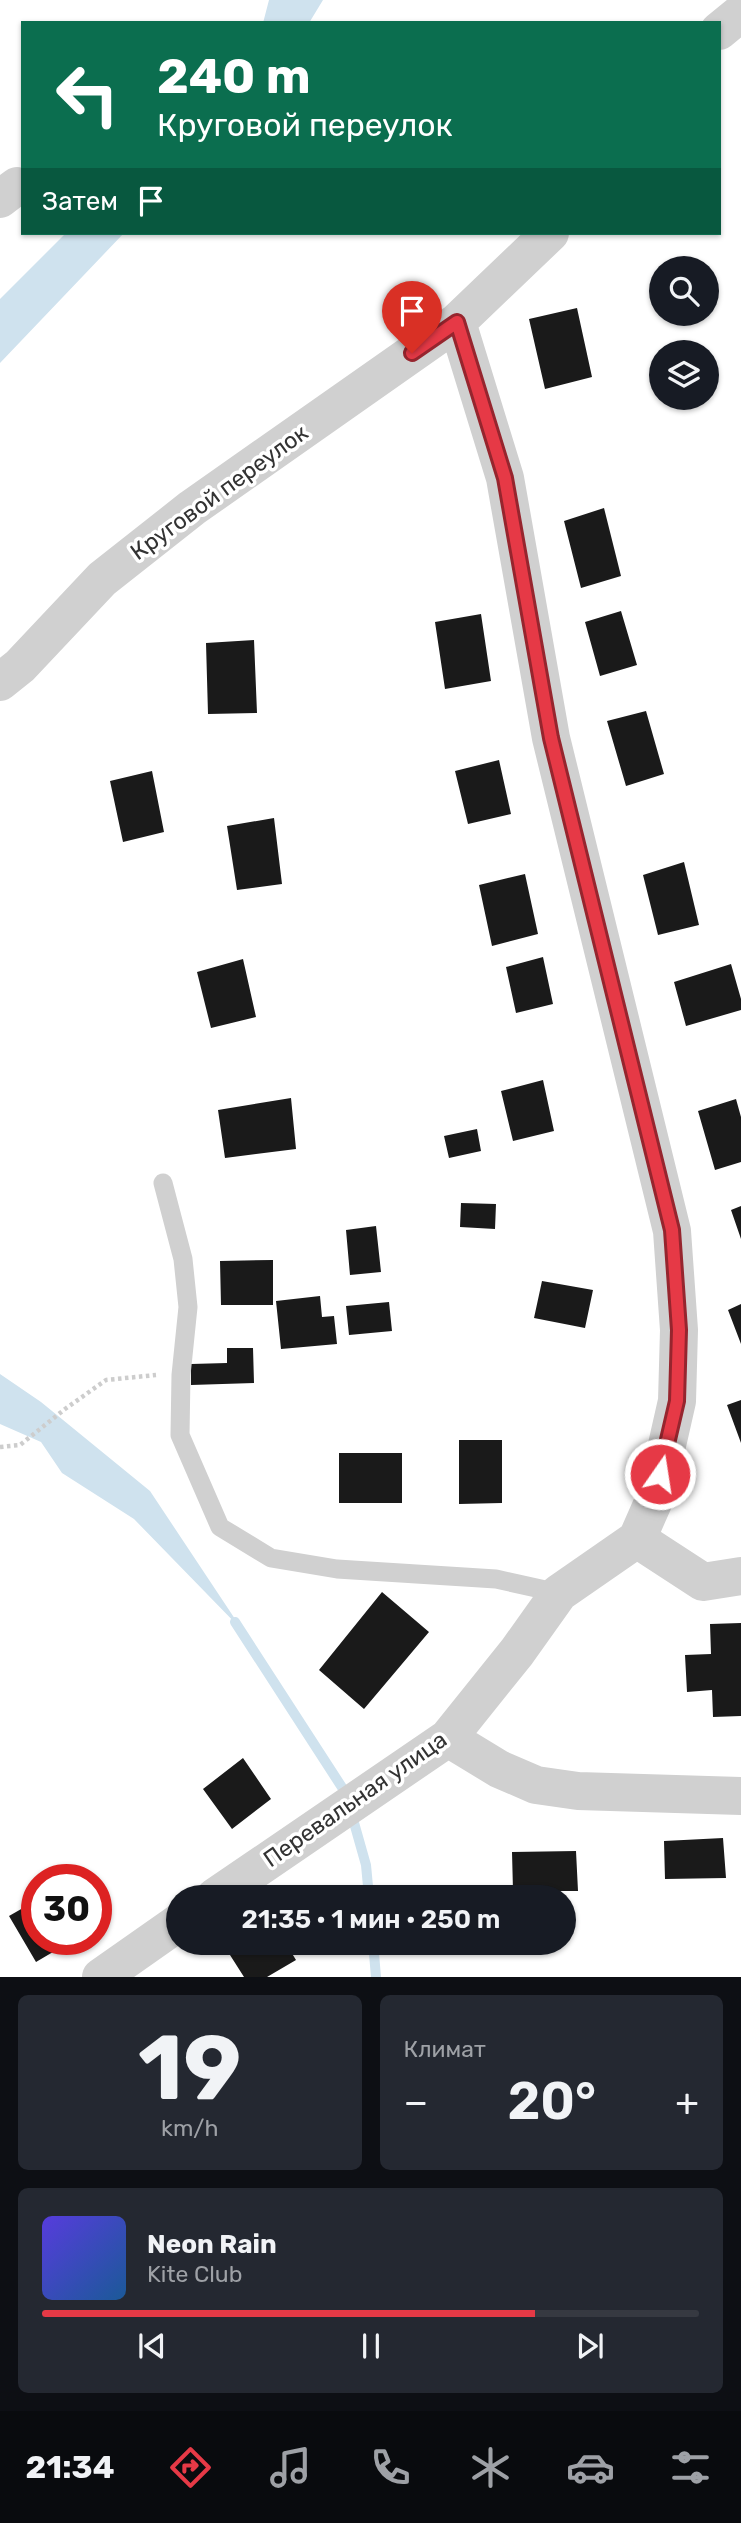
<!DOCTYPE html>
<html lang="ru">
<head>
<meta charset="utf-8">
<style>
	:root { --surface:#171b24; --page:#242831; --text:#f1f3f6; --muted:#9ea1a6; --line:#363941; --accent:#e63946 }
	body { margin:0; font-family:Rubik,sans-serif; background:var(--page); color:var(--text); height:100vh; display:flex; flex-direction:column; font-size:26px; white-space:nowrap }
	* { box-sizing:border-box; margin:0 }
	p { font-size:23px; color:var(--muted) }
	.icon { flex:none; width:38px; height:38px; fill:none; stroke:currentColor; stroke-width:2; stroke-linecap:round; stroke-linejoin:round }
	.map { position:relative; height:1977px; overflow:hidden }
	.sheet { display:flex; flex-direction:column; gap:18px; padding:18px; background:#0d0f14; flex:1 }
	.sheet>* { flex:none }
	.top-card { position:absolute; left:21px; top:21px; width:700px; height:214px; border-radius:0px; box-shadow:0 2px 5px #0004; background:#0b6e4f; color:#fff; overflow:hidden }
	.controls { position:absolute; left:649px; top:256px; display:grid; gap:14px }
	.controls a { display:grid; place-items:center; width:70px; height:70px; border-radius:50%; background:var(--surface); box-shadow:0 2px 5px #0004; font-size:35px }
	.speed { position:absolute; left:21px; top:1864px; display:flex; gap:14px; font-size:35px; font-weight:700; text-align:center }
	.speed>* { display:grid; place-content:center; width:91px; height:91px; border-radius:50%; background:var(--surface); box-shadow:0 2px 5px #0004; line-height:1 }
	.speed .limit { border:10px solid #d22; background:#fff; color:#111 }
	.pin { position:absolute; display:grid; place-items:center; width:60px; height:60px; color:#fff; margin:-72px -30px; border-radius:50% 50% 50% 0; rotate:-45deg; box-shadow:0 0 7px #0007 }
	.pin .icon { rotate:45deg }
	.me { position:absolute; width:77px; margin:-38px; rotate:13deg; stroke-linejoin:round; filter:drop-shadow(0 0 5px #0008) }
	.turn { display:flex; align-items:center; gap:24px; height:147px; padding:0 21px; font-size:32px }
	.turn .icon { width:91px; height:91px; stroke-width:2.5 }
	.turn b { display:block; font-size:49px; line-height:60px }
	.then { display:flex; align-items:center; height:66px; padding:0 21px; background:#0003; gap:14px; font-size:26px }
	.big { font-size:52px; font-weight:600; line-height:1.1 }
	.sheet .card { flex:1; display:flex; flex-direction:column; justify-content:center; gap:10px; min-width:0; padding:0 24px; border-radius:10px; background:var(--page) }
	.sheet .dial { align-items:center; gap:0 }
	.dial b { font-size:91px; line-height:1 }
	.song { display:flex; align-items:center; gap:21px }
	.cover { width:84px; height:84px; border-radius:10px; background:linear-gradient(135deg,hsl(250 70% 55%),hsl(210 70% 35%)) }
	.played { height:7px; border-radius:4px; background:linear-gradient(90deg,var(--accent) 75%,var(--line) 75%) }
	.keys { display:flex; justify-content:space-around; direction:ltr }
	.heat { display:flex; justify-content:space-between; align-items:center; font-size:38px; direction:ltr }
	.sheet .tiles { flex:1; display:grid; gap:18px; grid-template-columns:1fr 1fr }
	.card:last-child { grid-column:span 2 }
	.trip { position:absolute; left:166px; top:1885px; width:410px; height:70px; border-radius:35px; background:var(--surface); box-shadow:0 2px 5px #0004; font-weight:600; line-height:70px; text-align:center }
	.dock { display:flex; height:112px; justify-content:space-around; align-items:center; background:#090b0e; color:var(--muted) }
	.dock .icon { width:49px; height:49px }
	.dock .active { color:var(--accent) }
	.dock b { font-size:32px; color:var(--text) }
	.map>svg:first-child { display:block }
</style>
</head>
<body>
<div class="map">
<svg width="741" height="1977" viewBox="0 0 741 1977">
	<rect width="100%" height="100%" fill="#fff"/>
	<!-- water -->
	<path fill="#cfe2ee" d="M269 0H323L309 23H263Z
		M66 233H124L0 363V299Z
		M0 1374 41 1402 150 1491 243 1631 134 1519 62 1473 41 1442 0 1424Z"/>
	<g fill="none" stroke-linecap="round" stroke-linejoin="round">
		<!-- stream -->
		<path stroke="#cfe2ee" stroke-width="10" d="M235 1622 345 1792 347 1798
			M351 1812 366 1865 369 1897
			M373 1942 376 1977"/>
	</g>
	<!-- building -->
	<path fill="#1a1a1a" d="M577 308 592 377 545 389 529 319Z
		M604 508 621 576 581 588 564 521Z
		M621 611 637 665 600 676 585 622Z
		M481 614 491 681 445 689 435 622Z
		M254 640 257 713 208 714 206 643Z
		M646 711 664 774 626 786 607 721Z
		M499 760 511 814 468 824 455 771Z
		M152 771 164 832 123 842 110 781Z
		M274 818 282 884 237 890 227 826Z
		M684 862 699 925 658 935 643 875Z
		M525 874 538 934 492 946 479 885Z
		M543 957 553 1004 516 1013 506 967Z
		M243 959 256 1017 211 1028 197 972Z
		M731 964 741 999V1010L686 1026 674 982Z
		M543 1080 554 1131 513 1141 501 1091Z
		M291 1098 296 1149 225 1158 218 1110Z
		M736 1099 741 1117V1162L715 1170 698 1111Z
		M477 1129 481 1151 449 1158 444 1136Z
		M461 1203 496 1204 495 1229 460 1227Z
		M741 1206V1239L731 1210Z
		M376 1226 381 1272 350 1275 346 1230Z
		M273 1260V1305H221L220 1261Z
		M542 1281 593 1290 585 1328 534 1318Z
		M320 1296 322 1317 334 1316 337 1344 281 1349 276 1301Z
		M389 1302 392 1331 349 1335 346 1306Z
		M741 1304V1344L728 1310Z
		M227 1348H253L254 1383 191 1385V1364L227 1363Z
		M741 1400V1443L727 1405Z
		M459 1440H502V1503L459 1504Z
		M339 1453H402V1503H339Z
		M382 1592 429 1632 364 1709 319 1670Z
		M741 1623V1716L713 1717 712 1690 687 1692 685 1655 711 1654 710 1624Z
		M243 1758 271 1799 232 1829 203 1789Z
		M723 1838 726 1878 665 1879 664 1841Z
		M576 1851 578 1891H513L512 1852Z
		M37 1900V1939H75L36 1962 9 1916Z
		M250 1942H285L296 1960 267 1977H244L230 1955Z"/>
	<g fill="none" stroke-linecap="round" stroke-linejoin="round">
		<!-- path -->
		<path stroke="#cdcdcd" stroke-width="4.5" stroke-dasharray="3.5 3.5" stroke-linecap="butt" d="M0 1447 20 1445 65 1409 106 1380 156 1375"/>
		<!-- service -->
		<path stroke="#d0d0d0" stroke-width="19" d="M163 1183 183 1259 188 1307 181 1375 180 1435 220 1527 271 1558 337 1569 496 1579 559 1593"/>
		<!-- minor -->
		<path stroke="#d0d0d0" stroke-width="38" d="M719 31 741 13
			M0 199 17 186
			M0 682 20 666 102 579 192 508 457 322 550 233
			M637 1539 703 1582 741 1576
			M448 1738 499 1769 536 1785 578 1791 741 1796
			M215 1897 448 1738 517 1652 559 1593 637 1539 655 1498 677 1401 679 1330 672 1231 551 738 505 478 457 322
			M101 1977 178 1923"/>
	</g>
	<g fill="none" stroke-linecap="round" stroke-linejoin="round">
		<defs>
			<path id="route" d="M412 353 457 322 505 478 551 738 672 1230 679 1330 677 1401 660 1474"/>
		</defs>
		<!-- route casing -->
		<use href="#route" stroke="#96252e" stroke-width="18"/>
		<!-- route -->
		<use href="#route" stroke="#e63946" stroke-width="12"/>
	</g>
	<g text-anchor="middle" dominant-baseline="central" stroke-width="7" stroke-linejoin="round" paint-order="stroke">
		<!-- street labels -->
		<g font-size="23" fill="#333" stroke="#fff">
			<text transform="translate(219 492) rotate(-36)">Круговой переулок</text>
			<text transform="translate(355 1799) rotate(-35)">Перевальная улица</text>
		</g>
	</g>
</svg>
<div class="controls">
<a><svg class="icon" aria-label="search" viewBox="0 0 24 24"><circle cx="10" cy="10" r="6"/><path d="M15 15l6 6"/></svg></a>
<a><svg class="icon" aria-label="layers" viewBox="0 0 24 24"><path d="M12 4l9 5-9 5-9-5zM3 14l9 5 9-5"/></svg></a>
</div>
<div class="speed"><div class="limit">30</div></div>
<div class="pin" style="left:412px;top:353px;background:#d93025"><svg class="icon" aria-label="arrive" viewBox="0 0 24 24"><path d="M6 21V4h12l-3 4 3 4H6"/></svg></div>
<svg class="me" style="left:660px;top:1474px" viewBox="-20 -20 40 40"><circle r="17" fill="#e63946" stroke="#fff" stroke-width="3"/><path d="M0-11L8 9 0 5-8 9z" fill="#fff"/></svg>
<div class="trip">21:35 · 1 мин · 250 m</div>
<div class="top-card">
<div class="turn"><svg class="icon" aria-label="left" viewBox="0 0 24 24"><path d="M17 20v-9H6M10 6l-5 5 5 5"/></svg><div><b>240 m</b>Круговой переулок</div></div>
<div class="then">Затем<svg class="icon" aria-label="arrive" viewBox="0 0 24 24"><path d="M6 21V4h12l-3 4 3 4H6"/></svg></div>
</div>
</div>
<section class="sheet">
<div class="tiles">
<div class="card dial"><b>19</b><p>km/h</p></div>
<div class="card"><p>Климат</p>
<div class="heat"><a>−</a><b class="big">20°</b><a>+</a></div>
</div>
<div class="card">
<div class="song"><i class="cover"></i><div><b>Neon Rain</b><p>Kite Club</p></div></div>
<div class="played"></div>
<div class="keys"><svg class="icon" aria-label="previous" viewBox="0 0 24 24"><path d="M18 5L8 12l10 7zM5 5v14"/></svg><svg class="icon" aria-label="pause" viewBox="0 0 24 24"><path d="M8 5v14M16 5v14"/></svg><svg class="icon" aria-label="next" viewBox="0 0 24 24"><path d="M6 5l10 7-10 7zM19 5v14"/></svg></div>
</div>
</div>
</section>
<nav class="dock">
<b>21:34</b>
<svg class="icon active" aria-label="directions" viewBox="0 0 24 24"><path d="M12 3l9 9-9 9-9-9zM9 14v-3h6M13 9l2 2-2 2"/></svg>
<svg class="icon" aria-label="music" viewBox="0 0 24 24"><path d="M9 18V5l10-2v13"/><circle cx="6" cy="18" r="3"/><circle cx="16" cy="16" r="3"/></svg>
<svg class="icon" aria-label="phone" viewBox="0 0 24 24"><path d="M5 4h4l2 5-3 2q2 4 5 5l2-3 5 2v4C11 20 4 13 5 4z"/></svg>
<svg class="icon" aria-label="climate" viewBox="0 0 24 24"><path d="M12 3v18M4 7l16 10M4 17L20 7"/></svg>
<svg class="icon" aria-label="car" viewBox="0 0 24 24"><path d="M5 17H2v-5l4-1 3-4h7l3 4 3 1v5h-3M9 17h6M6 11h13"/><circle cx="7" cy="17" r="2"/><circle cx="17" cy="17" r="2"/></svg>
<svg class="icon" aria-label="filters" viewBox="0 0 24 24"><path d="M4 7h16M4 17h16"/><circle cx="9" cy="7" r="2"/><circle cx="15" cy="17" r="2"/></svg>
</nav>
</body>
</html>
